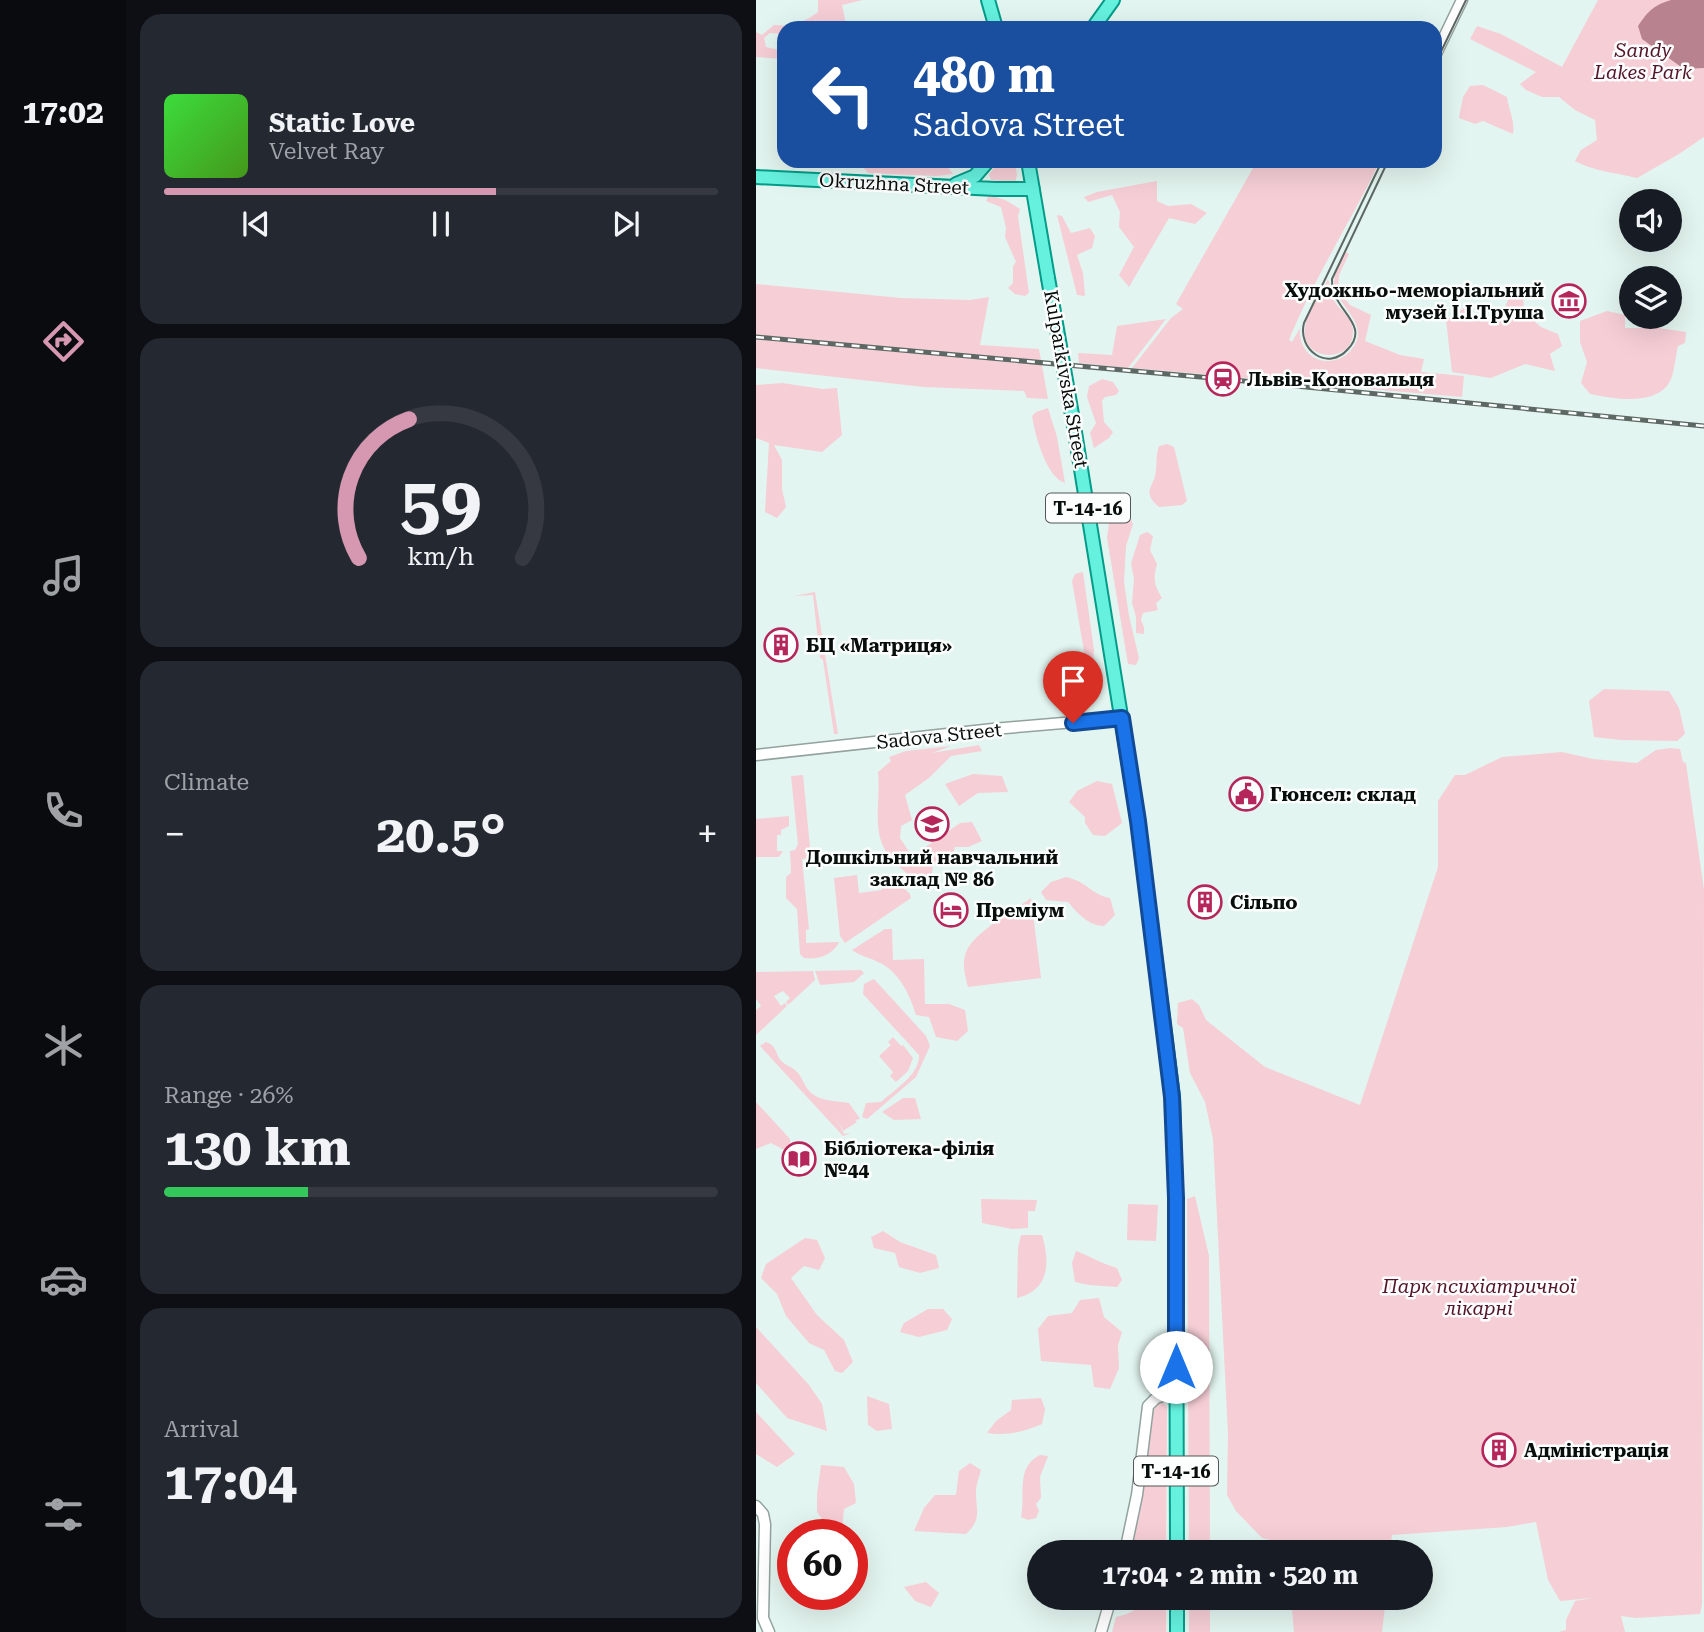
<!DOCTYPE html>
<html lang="en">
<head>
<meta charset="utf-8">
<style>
	:root { --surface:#171b24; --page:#242831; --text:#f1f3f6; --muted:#9ea1a6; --line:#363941; --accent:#d697b0 }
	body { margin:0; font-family:"Roboto Serif",serif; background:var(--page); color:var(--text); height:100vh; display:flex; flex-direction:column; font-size:26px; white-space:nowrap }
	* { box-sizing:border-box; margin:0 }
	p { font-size:23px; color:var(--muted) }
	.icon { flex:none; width:38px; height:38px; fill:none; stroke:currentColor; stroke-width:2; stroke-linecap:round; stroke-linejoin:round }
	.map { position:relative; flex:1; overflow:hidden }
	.panel { display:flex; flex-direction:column; gap:14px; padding:14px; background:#0d0f14; width:630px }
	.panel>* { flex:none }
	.guide { position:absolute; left:21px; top:21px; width:665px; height:147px; border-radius:21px; box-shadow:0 7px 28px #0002; background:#1a4fa0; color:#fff; overflow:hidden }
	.fabs { position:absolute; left:863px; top:189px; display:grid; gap:14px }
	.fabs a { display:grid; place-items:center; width:63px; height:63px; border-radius:50%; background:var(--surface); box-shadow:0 7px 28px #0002; font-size:35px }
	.speed { position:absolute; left:21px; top:1519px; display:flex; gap:14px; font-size:35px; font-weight:700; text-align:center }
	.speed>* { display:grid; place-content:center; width:91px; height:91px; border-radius:50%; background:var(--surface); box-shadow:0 7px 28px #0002; line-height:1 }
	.speed .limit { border:10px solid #d22; background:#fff; color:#111 }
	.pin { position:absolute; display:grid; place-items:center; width:60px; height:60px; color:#fff; margin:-72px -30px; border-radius:50% 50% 50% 0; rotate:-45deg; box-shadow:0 0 7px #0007 }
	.pin .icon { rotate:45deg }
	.me { position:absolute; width:77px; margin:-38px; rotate:0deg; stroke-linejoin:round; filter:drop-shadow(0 0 5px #0008) }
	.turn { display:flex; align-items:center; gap:24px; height:147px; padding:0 21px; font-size:32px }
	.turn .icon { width:91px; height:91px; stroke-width:2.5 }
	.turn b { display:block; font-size:49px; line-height:60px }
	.big { font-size:52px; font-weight:700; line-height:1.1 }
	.panel .widget { flex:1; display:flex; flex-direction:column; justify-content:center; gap:10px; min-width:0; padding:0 24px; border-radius:21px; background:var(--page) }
	.panel .dial { align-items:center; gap:0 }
	.dial svg { height:182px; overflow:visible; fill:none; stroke:var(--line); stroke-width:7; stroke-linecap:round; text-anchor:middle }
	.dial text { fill:var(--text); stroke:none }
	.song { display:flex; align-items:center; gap:21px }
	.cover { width:84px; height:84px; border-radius:10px; background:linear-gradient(135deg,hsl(120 70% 55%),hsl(100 70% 35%)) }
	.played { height:7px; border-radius:4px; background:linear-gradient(90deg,var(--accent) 60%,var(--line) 60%) }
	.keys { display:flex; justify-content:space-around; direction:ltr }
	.heat { display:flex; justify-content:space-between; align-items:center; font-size:38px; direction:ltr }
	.charge { height:10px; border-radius:5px; background:linear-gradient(90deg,#34c759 26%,var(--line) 0) }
	.trip { position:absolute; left:271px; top:1540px; width:406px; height:70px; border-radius:35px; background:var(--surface); box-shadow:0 7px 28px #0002; font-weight:700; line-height:70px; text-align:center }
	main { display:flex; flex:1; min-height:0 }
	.tab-bar { display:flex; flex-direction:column; width:126px; justify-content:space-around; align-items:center; background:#090b0e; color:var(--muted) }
	.tab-bar .icon { width:49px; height:49px }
	.tab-bar .selected { color:var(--accent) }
	.tab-bar b { font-size:32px; color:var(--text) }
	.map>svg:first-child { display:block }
</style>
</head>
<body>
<main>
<nav class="tab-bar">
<b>17:02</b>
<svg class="icon selected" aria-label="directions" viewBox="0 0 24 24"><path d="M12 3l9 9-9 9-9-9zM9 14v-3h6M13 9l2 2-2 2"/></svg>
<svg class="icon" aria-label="music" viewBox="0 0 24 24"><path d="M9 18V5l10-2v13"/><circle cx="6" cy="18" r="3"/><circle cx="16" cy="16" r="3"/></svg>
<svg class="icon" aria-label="phone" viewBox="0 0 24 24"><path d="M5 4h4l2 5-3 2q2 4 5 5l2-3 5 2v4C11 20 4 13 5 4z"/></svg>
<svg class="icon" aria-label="climate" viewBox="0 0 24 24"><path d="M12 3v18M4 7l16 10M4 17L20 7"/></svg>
<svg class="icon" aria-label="car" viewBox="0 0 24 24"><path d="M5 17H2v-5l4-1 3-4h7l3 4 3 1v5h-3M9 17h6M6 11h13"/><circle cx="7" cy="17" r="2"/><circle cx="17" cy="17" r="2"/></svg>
<svg class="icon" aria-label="filters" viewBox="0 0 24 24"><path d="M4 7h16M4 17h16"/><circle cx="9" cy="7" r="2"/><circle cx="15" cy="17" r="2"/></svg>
</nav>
<section class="panel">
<div class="widget">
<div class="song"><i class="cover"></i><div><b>Static Love</b><p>Velvet Ray</p></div></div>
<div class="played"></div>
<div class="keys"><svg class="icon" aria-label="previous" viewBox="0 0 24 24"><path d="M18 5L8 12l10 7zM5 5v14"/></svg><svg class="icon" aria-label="pause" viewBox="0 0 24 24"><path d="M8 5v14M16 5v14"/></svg><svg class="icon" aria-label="next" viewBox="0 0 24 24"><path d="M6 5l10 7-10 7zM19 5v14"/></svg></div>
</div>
<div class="widget dial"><svg viewBox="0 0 100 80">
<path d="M14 69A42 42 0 1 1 86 69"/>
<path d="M14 69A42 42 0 0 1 36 8" stroke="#d697b0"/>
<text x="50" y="56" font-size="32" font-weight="700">59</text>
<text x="50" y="72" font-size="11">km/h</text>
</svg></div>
<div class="widget"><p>Climate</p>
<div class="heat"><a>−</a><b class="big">20.5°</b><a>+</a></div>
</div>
<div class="widget"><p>Range · 26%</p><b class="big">130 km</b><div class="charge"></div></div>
<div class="widget"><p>Arrival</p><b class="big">17:04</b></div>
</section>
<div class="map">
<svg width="948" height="1632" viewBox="0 0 948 1632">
	<rect width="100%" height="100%" fill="#e3f5f0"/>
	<!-- green -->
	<path fill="#f6ced6" d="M62 0H107L86 5 91 28H28V34L14 33 8 38 10 47 28 51V59L0 57V32L6 35 18 25C33 27 50 22 62 12Z
		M842 0H948V137L923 154 881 178C857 172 841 172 819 161L825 150 841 140 839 120 819 110 803 97H786L770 90 764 84 780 72 714 39 721 26 745 34 806 67Z
		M727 85 751 97C753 110 759 122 757 134L727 121 719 124 703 118 707 97 714 86Z
		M108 161H181V164L192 167 197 174 181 176 112 173 107 167Z
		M244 161H259L261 175 259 183 235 180 233 174Z
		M501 161H624C595 221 558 278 533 340L536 342 544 328C542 345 554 361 572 361 581 361 589 357 595 350 617 324 580 307 578 283 578 272 585 262 589 252L593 254 583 275 582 291 594 305 615 315 609 341 644 355 668 359 665 372 708 376 706 397 376 368 415 318 427 309 420 304Z
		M401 181V201L412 206 435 204 451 213 439 224 413 218 373 287 363 275 378 247 363 227 364 212 356 195 332 202 328 197 341 192Z
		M233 195 249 200 264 209 262 216 273 293 269 296 259 294 252 288 257 283V266L260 262 249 237 250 228 245 207 230 201Z
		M301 215 306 216 315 233 334 228 339 236 336 248 321 255 327 273 329 296 321 295Z
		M572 279C574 284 574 292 577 299 583 310 596 317 597 330 599 365 544 362 549 328 551 311 565 293 572 279Z
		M0 284 145 298 214 300 233 297 224 345 283 349 292 399 271 398 268 391 168 387 0 368Z
		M754 296H767L768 313 785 327 802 334 806 346 794 354 799 371 769 364 735 378 696 372 690 320 708 308 725 320H743Z
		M851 311 869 315V328H903L930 332 929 343 922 346C920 354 918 373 915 379 903 407 858 399 834 394L825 383 831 362 824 342V321Z
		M410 319 372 368 323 363 322 353 356 355 361 326Z
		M346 379 357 382 363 391 360 395 349 397 346 401 348 422 357 432 353 438 338 448 334 433 340 423 331 397 333 386Z
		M26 383 67 389 81 388 86 435 66 452 18 445 26 460V489L30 507 21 518 9 512 13 443 0 438V385Z
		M292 408 301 437 309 483C290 477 279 435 276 416L280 412Z
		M411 444 418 447 431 501 426 505 403 507C384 491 399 487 400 470 401 461 400 455 403 446Z
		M366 516 374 517 377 524 370 546 368 582 373 616 383 658 380 665 372 664 351 538 353 523Z
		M391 532 397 536 394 550 401 564C397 579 398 585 406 598L400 603 402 610 387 613 385 620 388 627V634L380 633V617L376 603 378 579 375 563 384 535Z
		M327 572 338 650 337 661 330 658 328 651 316 581 319 574Z
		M59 592 82 734H96H78L67 660 64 658 57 595 38 596Z
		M848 689 913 691 923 708 929 734 921 741 865 740 838 737 833 701Z
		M223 745 226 751 195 756 173 778 149 795 156 820 145 826 144 838 154 853H161L204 823 216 822 226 841 212 847H199L195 861 186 860 177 865 175 880 167 885 160 882C151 872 135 862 129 850 116 827 125 796 122 772L135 761 133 757 150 751 195 746 176 753Z
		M915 748 924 749 927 762 930 763 948 890 946 1605 944 1614 880 1618 865 1616 869 1632H803L810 1630V1620L819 1601 837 1598 804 1601 792 1580 780 1522 751 1527 636 1535 634 1552H532L531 1544 506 1538 480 1511 471 1495 472 1433 457 1139 449 1102 434 1073 427 1028 421 1024 422 1003 436 999 443 1005 450 1020 509 1067 604 1105 682 867V801L699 775H709L746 757 806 752 837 759 881 763 900 750Z
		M217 774 246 776 252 792 222 793 203 806 189 784Z
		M47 775 55 858 46 859 53 929 50 930V943L83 942C77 955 62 960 48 958L44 954 41 909 30 898V877L35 873 34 851 39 850 42 844 35 776Z
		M341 781 356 784 366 823 349 836 337 835 329 823V817L313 802 321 791Z
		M33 816V826L25 830V835H21V851H27L23 857H0V819Z
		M101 875 103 893 126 890 127 881 137 878 154 894 155 898 89 943 84 936 78 878Z
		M310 877C332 882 334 894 354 898L359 915 348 926C333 926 321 913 312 902L290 900 285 892 295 882Z
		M275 898 285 978 212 987C209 975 205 962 211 950 219 932 259 910 275 898Z
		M129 929H136L137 960 168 959 169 1004H193L209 1010 212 1031 201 1041 180 1037 173 1017 160 1015C154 995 143 971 122 962 112 957 104 956 96 950Z
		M105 970 108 973 98 982 64 985 59 971Z
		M57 971 59 980 32 1005 30 1002 34 998 27 991 18 996 25 1006 29 1003 31 1006 0 1035V1010L5 1006 0 999V972Z
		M118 979 170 1036 174 1046 160 1077 111 1119 106 1117 110 1103 125 1102C138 1090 164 1075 163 1055L107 994 108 984Z
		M137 1037 145 1046 147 1045 157 1058 152 1071 140 1082 134 1076 137 1072 123 1056 135 1045 132 1042Z
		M10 1042C19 1045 19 1050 23 1058 27 1065 35 1066 40 1071 45 1076 46 1079 49 1085 58 1102 76 1100 93 1103L104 1119 99 1120 101 1122 87 1131 77 1113 88 1134 95 1133 87 1136 4 1046Z
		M147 1098H159L165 1119 138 1120 126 1112Z
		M0 1102 34 1139V1153L15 1143 0 1149Z
		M439 1196 453 1256 454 1552H433L431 1199Z
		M225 1199 281 1200 279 1211H272V1228L256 1229 226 1223Z
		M372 1204 402 1205 400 1241 371 1240Z
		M127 1231 144 1242 180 1255 183 1268 164 1273 143 1267 139 1253 118 1248 115 1237Z
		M265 1235H286C294 1262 294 1290 261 1298L262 1248Z
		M49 1238 61 1240 69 1258 63 1270 48 1266 35 1278 61 1315 88 1340 97 1362 86 1373 79 1371 68 1350 53 1343 30 1316 21 1294 5 1278 10 1264Z
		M320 1251C334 1256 346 1264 361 1268L366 1280 361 1287 333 1285 319 1282 316 1263Z
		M343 1298 348 1317 366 1332 362 1345 363 1368 354 1389 338 1387 335 1365 285 1361 282 1329 292 1316 316 1313 324 1300Z
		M172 1309H187L196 1319 191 1330 163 1337 144 1332 148 1323Z
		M0 1327 53 1385 66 1404 71 1431 31 1418 0 1383Z
		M111 1396 133 1404 136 1429 121 1431 112 1425Z
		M285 1398 289 1409 286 1424C267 1432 252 1436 231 1433L240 1421 255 1410 256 1400Z
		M407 1403 411 1407 410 1552H373L385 1500 397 1411 402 1404Z
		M0 1412 39 1454 21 1467 0 1454Z
		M284 1455 292 1456 284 1477 285 1498 280 1504 283 1511 280 1518 272 1520 265 1517C270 1495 259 1467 284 1455Z
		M214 1463 225 1470C223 1477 220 1485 220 1492 220 1512 226 1519 210 1534L158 1531 168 1508 179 1495H200L203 1471Z
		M65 1465 88 1467 98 1484 100 1503 88 1509 86 1530 73 1528 61 1512V1494Z
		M170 1582 183 1593 175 1607 159 1601 148 1587Z
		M383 1598H410V1632H356L360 1617C372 1614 382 1612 383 1598Z
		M433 1598H454V1632H433Z
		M535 1598H630L626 1632H538Z"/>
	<!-- water -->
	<path fill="#b8838f" d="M915 0H948V68L928 69 886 39 882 26C892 11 898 5 915 0Z"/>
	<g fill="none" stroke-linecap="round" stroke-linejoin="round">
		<defs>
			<path id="minor" d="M679 56 706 0
				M0 755 237 729 366 718
				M0 1506 7 1514 9 1524 7 1618 13 1632
				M369 1552 381 1495 392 1406 400 1398 420 1391
				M345 1632 355 1598"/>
			<path id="major" d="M232 0 240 28
				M337 28 357 0
				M272 161 292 278
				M0 177 239 189H277
				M200 184 219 176 232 161
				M318 426 382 821 417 1097 420 1197 421 1552
				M421 1598V1632"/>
		</defs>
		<!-- minor casing -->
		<use href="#minor" stroke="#92a29e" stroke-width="13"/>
		<!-- major casing -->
		<use href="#major" stroke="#039c88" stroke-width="16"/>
		<!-- minor -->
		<use href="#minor" stroke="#fff" stroke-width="10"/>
		<!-- major -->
		<use href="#major" stroke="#66f1df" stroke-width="12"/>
		<!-- tram -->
		<path stroke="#5d6864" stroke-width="2" d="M679 64 710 0
			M626 161 548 323C541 350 572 372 592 349 612 328 586 314 579 295 576 290 576 284 576 279L632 161"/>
		<defs>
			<path id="rail" d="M0 337 467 379 948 426"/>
		</defs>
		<!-- rail casing -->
		<use href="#rail" stroke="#5d6864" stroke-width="5"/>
		<!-- rail -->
		<use href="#rail" stroke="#fbfefd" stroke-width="2.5" stroke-dasharray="8" stroke-linecap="butt"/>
		<defs>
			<path id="major-bridge" d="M292 278 318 426"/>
		</defs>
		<!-- major-bridge casing -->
		<use href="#major-bridge" stroke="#039c88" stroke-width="16" stroke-linecap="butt"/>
		<!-- major-bridge -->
		<use href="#major-bridge" stroke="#66f1df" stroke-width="12"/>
	</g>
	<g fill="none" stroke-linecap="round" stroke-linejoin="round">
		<defs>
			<path id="route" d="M317 723 366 718 382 821 416 1097 420 1198V1367"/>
		</defs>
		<!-- route casing -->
		<use href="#route" stroke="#114b97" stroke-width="18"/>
		<!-- route -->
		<use href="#route" stroke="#1a73e8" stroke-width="12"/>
	</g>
	<!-- icons -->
	<defs>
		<symbol id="museum-ring" viewBox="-11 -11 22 22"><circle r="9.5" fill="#fbfefd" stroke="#b5275b" stroke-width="1.5"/><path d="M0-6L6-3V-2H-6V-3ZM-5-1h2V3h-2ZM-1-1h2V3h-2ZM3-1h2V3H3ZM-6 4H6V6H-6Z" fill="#b5275b"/></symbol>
		<symbol id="station-ring" viewBox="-11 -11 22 22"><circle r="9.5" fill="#fbfefd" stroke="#b5275b" stroke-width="1.5"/><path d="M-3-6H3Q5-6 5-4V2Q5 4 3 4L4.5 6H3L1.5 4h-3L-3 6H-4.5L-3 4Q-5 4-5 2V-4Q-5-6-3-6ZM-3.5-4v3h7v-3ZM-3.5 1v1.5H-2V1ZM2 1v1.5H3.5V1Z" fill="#b5275b"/></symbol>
		<symbol id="building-ring" viewBox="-11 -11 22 22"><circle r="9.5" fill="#fbfefd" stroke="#b5275b" stroke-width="1.5"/><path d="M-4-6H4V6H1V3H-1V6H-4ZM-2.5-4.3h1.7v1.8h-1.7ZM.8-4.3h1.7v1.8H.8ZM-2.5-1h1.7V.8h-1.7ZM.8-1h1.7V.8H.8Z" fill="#b5275b"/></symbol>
		<symbol id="civic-ring" viewBox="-11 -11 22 22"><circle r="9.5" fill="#fbfefd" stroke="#b5275b" stroke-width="1.5"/><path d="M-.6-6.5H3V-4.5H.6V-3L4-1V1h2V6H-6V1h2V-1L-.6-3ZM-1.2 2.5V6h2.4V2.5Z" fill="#b5275b"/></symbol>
		<symbol id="school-ring" viewBox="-11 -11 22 22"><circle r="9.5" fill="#fbfefd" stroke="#b5275b" stroke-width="1.5"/><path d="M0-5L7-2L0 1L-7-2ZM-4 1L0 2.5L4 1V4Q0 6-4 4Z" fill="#b5275b"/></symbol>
		<symbol id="hotel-ring" viewBox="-11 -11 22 22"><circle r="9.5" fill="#fbfefd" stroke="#b5275b" stroke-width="1.5"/><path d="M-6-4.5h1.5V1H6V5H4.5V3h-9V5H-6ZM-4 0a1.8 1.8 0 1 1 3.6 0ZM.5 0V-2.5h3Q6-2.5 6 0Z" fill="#b5275b"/></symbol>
		<symbol id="library-ring" viewBox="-11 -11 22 22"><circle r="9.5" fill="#fbfefd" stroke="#b5275b" stroke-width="1.5"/><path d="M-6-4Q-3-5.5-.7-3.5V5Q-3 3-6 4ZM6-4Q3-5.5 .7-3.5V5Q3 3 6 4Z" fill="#b5275b"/></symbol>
	</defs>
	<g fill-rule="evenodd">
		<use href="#museum-ring" x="794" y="282" width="38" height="38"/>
		<use href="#station-ring" x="448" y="360" width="38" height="38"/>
		<use href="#building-ring" x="6" y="626" width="38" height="38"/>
		<use href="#civic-ring" x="471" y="775" width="38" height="38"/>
		<use href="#school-ring" x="157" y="805" width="38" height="38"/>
		<use href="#building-ring" x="430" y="883" width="38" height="38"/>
		<use href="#hotel-ring" x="176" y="891" width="38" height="38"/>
		<use href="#library-ring" x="24" y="1140" width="38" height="38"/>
		<use href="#building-ring" x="724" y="1431" width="38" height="38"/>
	</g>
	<g text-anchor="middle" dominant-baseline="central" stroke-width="5" stroke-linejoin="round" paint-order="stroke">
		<!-- shield labels -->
		<g fill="#fbfefd" stroke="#515654" stroke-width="2">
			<rect x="290" y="493.5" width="84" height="29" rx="5"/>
			<rect x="378" y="1456.5" width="84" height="29" rx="5"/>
		</g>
		<g font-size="18" font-weight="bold" fill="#080e0c">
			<text x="332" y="508">Т-14-16</text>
			<text x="420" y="1471">Т-14-16</text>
		</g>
		<!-- park labels -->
		<g font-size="19" font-style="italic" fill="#541429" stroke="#fbfefd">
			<text x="887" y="50">Sandy<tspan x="887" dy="22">Lakes Park</tspan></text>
			<text x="723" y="1286">Парк психіатричної<tspan x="723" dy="22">лікарні</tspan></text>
		</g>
		<!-- street labels -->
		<g font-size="19" fill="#080e0c" stroke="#fbfefd">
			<text transform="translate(138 184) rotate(3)">Okruzhna Street</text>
			<text transform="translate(310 379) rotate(80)">Kulparkivska Street</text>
			<text transform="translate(183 736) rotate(-6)">Sadova Street</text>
		</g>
		<!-- poi labels -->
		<g font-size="19" font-weight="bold" fill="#080e0c" stroke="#fbfefd" text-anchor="start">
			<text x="788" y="290" text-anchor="end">Художньо-меморіальний<tspan x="788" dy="22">музей І.І.Труша</tspan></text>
			<text x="491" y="379">Львів-Коновальця</text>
			<text x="50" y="645">БЦ «Матриця»</text>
			<text x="514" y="794">Гюнсел: склад</text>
			<text x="176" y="857" text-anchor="middle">Дошкільний навчальний<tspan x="176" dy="22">заклад № 86</tspan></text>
			<text x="474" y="902">Сільпо</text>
			<text x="220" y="910">Преміум</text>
			<text x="68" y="1148">Бібліотека-філія<tspan x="68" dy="22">№44</tspan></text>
			<text x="768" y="1450">Адміністрація</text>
		</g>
	</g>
</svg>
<div class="fabs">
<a><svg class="icon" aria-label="sound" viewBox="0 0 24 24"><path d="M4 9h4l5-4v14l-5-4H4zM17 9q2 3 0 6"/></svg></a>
<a><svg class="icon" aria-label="layers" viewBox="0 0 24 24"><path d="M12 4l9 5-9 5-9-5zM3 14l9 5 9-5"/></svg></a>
</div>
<div class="speed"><div class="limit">60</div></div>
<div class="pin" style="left:317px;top:723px;background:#d93025"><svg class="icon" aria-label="arrive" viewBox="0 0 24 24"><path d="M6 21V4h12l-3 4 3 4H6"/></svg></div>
<svg class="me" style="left:420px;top:1367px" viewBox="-20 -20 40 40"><circle r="19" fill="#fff"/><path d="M0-13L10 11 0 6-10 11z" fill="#1a73e8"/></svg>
<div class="trip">17:04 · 2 min · 520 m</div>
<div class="guide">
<div class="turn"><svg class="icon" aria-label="left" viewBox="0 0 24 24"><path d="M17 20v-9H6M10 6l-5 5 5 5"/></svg><div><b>480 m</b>Sadova Street</div></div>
</div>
</div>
</main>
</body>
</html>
